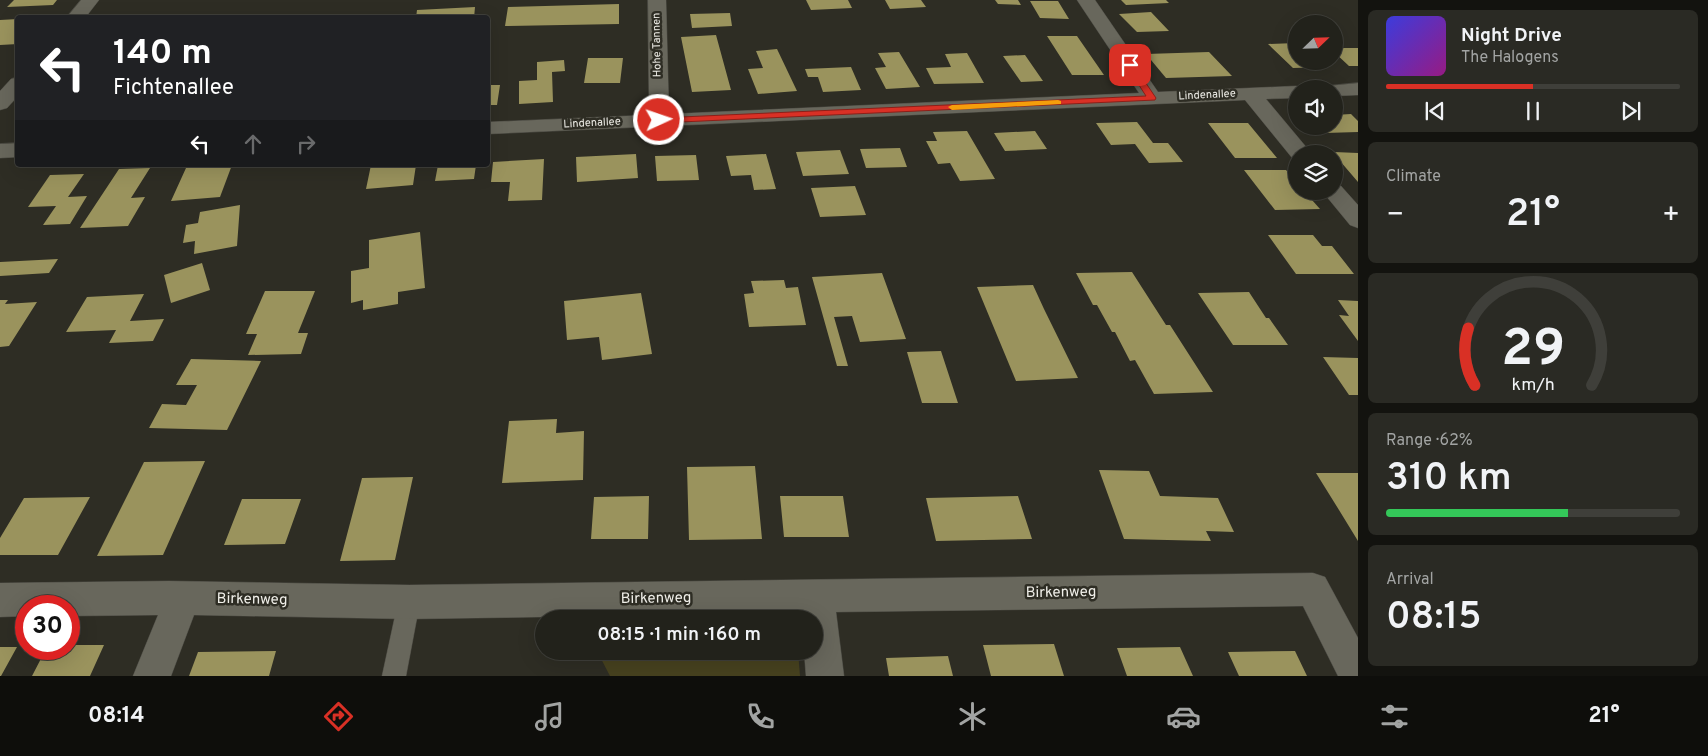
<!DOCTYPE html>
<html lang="en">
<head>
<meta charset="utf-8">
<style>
	:root { --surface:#22221b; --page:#2a2a24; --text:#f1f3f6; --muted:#a2a4a3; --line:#3f3f3a; --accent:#d93025 }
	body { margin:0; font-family:Overpass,sans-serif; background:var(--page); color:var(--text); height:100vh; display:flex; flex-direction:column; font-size:19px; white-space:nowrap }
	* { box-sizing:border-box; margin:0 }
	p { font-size:16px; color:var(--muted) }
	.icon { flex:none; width:28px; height:28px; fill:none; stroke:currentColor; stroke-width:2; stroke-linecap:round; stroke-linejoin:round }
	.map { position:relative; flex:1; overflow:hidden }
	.panel { display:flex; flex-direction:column; gap:10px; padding:10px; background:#13130f; width:350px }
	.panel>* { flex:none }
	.hud { position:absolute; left:15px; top:15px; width:475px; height:152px; border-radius:5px; box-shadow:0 5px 20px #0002,0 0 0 1px var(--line); background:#202124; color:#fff; overflow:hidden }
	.needle { width:32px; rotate:67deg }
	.controls { position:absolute; left:1288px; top:15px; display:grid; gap:10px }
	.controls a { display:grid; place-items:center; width:55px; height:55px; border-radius:50%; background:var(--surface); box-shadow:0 5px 20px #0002,0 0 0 1px var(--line); font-size:25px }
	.speed { position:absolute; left:15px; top:595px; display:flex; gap:10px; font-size:25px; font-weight:700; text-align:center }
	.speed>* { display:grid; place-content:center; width:65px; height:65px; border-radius:50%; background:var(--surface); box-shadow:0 5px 20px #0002,0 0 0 1px var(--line); line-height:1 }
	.speed .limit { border:8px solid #d22; background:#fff; color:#111 }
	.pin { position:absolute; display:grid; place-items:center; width:42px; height:42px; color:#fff; margin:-21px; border-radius:10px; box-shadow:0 2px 8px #0006 }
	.me { position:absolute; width:55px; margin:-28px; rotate:87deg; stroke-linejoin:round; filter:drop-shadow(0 0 4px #0008) }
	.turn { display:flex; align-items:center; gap:18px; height:105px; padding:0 15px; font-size:22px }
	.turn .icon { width:65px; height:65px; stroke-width:2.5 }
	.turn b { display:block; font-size:35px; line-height:42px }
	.lanes { display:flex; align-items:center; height:48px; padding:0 15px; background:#0003; justify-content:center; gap:25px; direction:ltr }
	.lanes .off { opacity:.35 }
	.big { font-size:38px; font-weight:600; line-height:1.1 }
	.panel .tile { flex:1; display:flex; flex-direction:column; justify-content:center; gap:8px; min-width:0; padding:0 18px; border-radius:8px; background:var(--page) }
	.panel .dial { align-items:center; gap:0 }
	.dial svg { height:130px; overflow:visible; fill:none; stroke:var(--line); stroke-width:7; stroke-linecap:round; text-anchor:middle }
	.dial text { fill:var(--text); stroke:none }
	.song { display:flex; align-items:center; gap:15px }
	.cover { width:60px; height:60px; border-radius:8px; background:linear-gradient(135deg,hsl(240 70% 55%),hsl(310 70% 35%)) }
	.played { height:5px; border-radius:2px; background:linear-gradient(90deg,var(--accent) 50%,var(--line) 50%) }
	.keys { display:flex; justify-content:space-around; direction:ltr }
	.heat { display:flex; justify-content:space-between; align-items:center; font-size:28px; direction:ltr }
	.charge { height:8px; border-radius:4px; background:linear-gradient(90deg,#34c759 62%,var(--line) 0) }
	.trip { position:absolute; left:535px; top:610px; width:288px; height:50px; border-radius:25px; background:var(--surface); box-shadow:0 5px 20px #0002,0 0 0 1px var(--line); font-weight:600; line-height:50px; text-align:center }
	.menu { display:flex; height:80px; justify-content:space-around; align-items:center; background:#0e0e0b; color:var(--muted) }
	.menu .icon { width:35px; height:35px }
	.menu .on { color:var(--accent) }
	.menu b { font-size:22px; color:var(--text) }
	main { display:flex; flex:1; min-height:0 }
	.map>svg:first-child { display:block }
</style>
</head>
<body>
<main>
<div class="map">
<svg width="1358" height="676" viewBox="0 0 1358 676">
	<rect width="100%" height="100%" fill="#2e2d24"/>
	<!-- green -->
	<path fill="#47421f" d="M597 651H798L800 676H610Z"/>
	<!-- building -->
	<path fill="#9a935d" d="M14 0H57L53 5 7 7Z
		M806 0H848L852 8 811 10Z
		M885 0H921L926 7 890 9Z
		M995 0H1018L1021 5 998 4Z
		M1121 0H1166L1169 3 1126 5Z
		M1030 1H1058L1069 19 1040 18Z
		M619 4V24L505 26 508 7Z
		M475 7 474 18H416L417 10Z
		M1151 12 1169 31 1137 32 1119 14Z
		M730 13 732 26 692 28 690 14Z
		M18 19V44L0 45V20Z
		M716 35 731 90 692 92 681 37Z
		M1047 36H1077L1104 75H1072Z
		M1296 43V61H1320L1327 67 1293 68 1268 44Z
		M1334 48H1358V66H1349L1334 52Z
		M777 49 797 91 758 94 748 69 763 68 756 51Z
		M899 52 920 87 886 89 875 68 886 67 878 53Z
		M1209 52 1232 76 1166 78 1146 54Z
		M967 53 984 83 934 84 926 68 951 67 945 54Z
		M1025 55 1043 81 1021 82 1003 56Z
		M588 58H623L620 83H584Z
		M564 60 565 71 552 72 553 102 519 104V81L537 80V62Z
		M851 67 861 90 823 92 818 77H808L805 69Z
		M488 85H500L497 105H488Z
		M1351 114 1358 121V132L1325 133 1317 126H1334V115Z
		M1137 122 1153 143H1168L1183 162 1149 163 1135 144 1111 145 1096 123Z
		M1208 123H1248L1277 158H1235Z
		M967 131 995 179 960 181 950 163 938 164 926 141H937L933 132Z
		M1035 131 1047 149 1005 151 994 133Z
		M900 148 907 167 866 168 860 149Z
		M840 150 849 174 803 176 796 152Z
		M1334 152 1358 153V182L1334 154Z
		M636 154 638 178 577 182 576 157Z
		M766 154 776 189 754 190 751 175 731 176 726 156Z
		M696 155 699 180 657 181 655 156Z
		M544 159 542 200 508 201 510 182H491L493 162Z
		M232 165 220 197 171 201 186 168Z
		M371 165H416L413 185 366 189Z
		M438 165H476L474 179 435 181Z
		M150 168 131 198 145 197 128 226 80 228 119 169Z
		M1244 170H1286L1296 182V191H1304L1320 209 1275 210Z
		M84 174 68 197 87 196 70 224 43 225 56 206 28 207 50 175Z
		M855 186 866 215 820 217 811 188Z
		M240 205 237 246 194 254 195 241 183 243 186 225 198 223 200 212Z
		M420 232 425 288 398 292V304L363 310V300L351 303V271L369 268V240Z
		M1268 235H1313L1322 246H1332L1354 274H1296Z
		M58 259 49 273 0 276V262Z
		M202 263 210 290 171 303 164 275Z
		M1132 272 1166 325H1170L1213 392 1154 394 1135 360 1130 361 1115 332H1112L1097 305H1093L1076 273Z
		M882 273 906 339 860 342 852 316 834 317 848 366H837L812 277Z
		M784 280 786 288 798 287 806 325 749 327 744 294 754 293 751 281Z
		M1033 285 1044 309 1078 378 1016 381 977 287Z
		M265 291H315L298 333H308L301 354 248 355 257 334H246Z
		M1249 292 1266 318H1269L1288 345H1233L1198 293Z
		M641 293 652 354 602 360 599 337 567 340 564 301Z
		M144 294 130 321 164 319 153 341 109 343 116 330 66 332 87 297Z
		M0 300H8L5 304 37 302 9 346 0 347Z
		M1338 300 1358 301V341L1339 315 1349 316Z
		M941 351 958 403H922L907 352Z
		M1323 357 1358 358V395H1349Z
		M191 359 261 361 227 430 149 428 162 404 186 405 197 385H176Z
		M557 419 556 433 584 431 583 480 502 483 509 421Z
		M205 461 163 555 97 556 144 462Z
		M755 466 762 539 689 540 687 467Z
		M1099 470 1149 471 1160 496 1218 498 1234 532 1206 531 1211 541 1124 539Z
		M1316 473H1358V541L1339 510Z
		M413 477 395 560 340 561 362 478Z
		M649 496 648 539H591L594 497Z
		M780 496H843L849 537H784Z
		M1018 496 1032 539 936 541 926 498Z
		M90 497 58 555H0V538L24 498Z
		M242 499H301L285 544 224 545Z
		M1054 644 1064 676H991L983 645Z
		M69 645H104L90 676H32L46 649H69Z
		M0 647H17L1 676H0Z
		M1180 647 1193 676H1127L1117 648Z
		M276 651 269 676H189L198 652Z
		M1295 651 1307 676H1239L1228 652Z
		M948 656 953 676H889L886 658Z"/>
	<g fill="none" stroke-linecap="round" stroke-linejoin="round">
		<defs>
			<path id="service" d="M409 591 417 594 420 602 406 676H382L398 602 401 594Z"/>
			<path id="minor" d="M81 0H99L85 18H66Z
				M648 0H666L669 114 1139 93 1077 0H1095L1158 92 1296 86 1303 88 1296 89V98L1266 99 1312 154H1296V159H1293L1245 100 488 134V122L649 115Z
				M18 77V96L7 108 0 110V91L11 79Z
				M1358 83V95L1334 96V89H1325L1327 86Z
				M18 143V157L0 158V144Z
				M1334 184 1341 186 1358 205V228L1350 225 1322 191H1334Z
				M1313 573 1325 577 1358 638V676H1338L1303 606 836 612 844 676H806L804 651H814V619H801V613L409 619 194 615 171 676H133L158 615 69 616V606H26V616L0 617V583L169 581 409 585Z"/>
		</defs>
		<!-- service casing -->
		<use href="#service" stroke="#4a4942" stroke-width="1"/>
		<!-- minor casing -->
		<use href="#minor" stroke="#4a4942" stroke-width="1"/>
		<!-- service -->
		<use href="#service" fill="#68675c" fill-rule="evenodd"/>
		<!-- minor -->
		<use href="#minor" fill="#68675c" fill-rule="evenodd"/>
	</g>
	<!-- route -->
	<path fill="#d93025" stroke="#8d1f18" d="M1127 64H1133L1156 98 1155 100 659 123 654 120 659 118 1146 96 1126 65Z"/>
	<!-- slow -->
	<path fill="#f59e0b" d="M1058 100 1061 101V104L952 110 948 107 952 105Z"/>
	<g text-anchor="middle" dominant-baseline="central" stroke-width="5" stroke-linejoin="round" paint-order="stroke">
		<!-- far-street labels -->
		<g font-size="11" fill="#f0efe9" stroke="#2e2d24">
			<text transform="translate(657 45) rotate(-91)">Hohe Tannen</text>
			<text transform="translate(1207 95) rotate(-3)">Lindenallee</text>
			<text transform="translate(592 123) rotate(-3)">Lindenallee</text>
		</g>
		<!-- near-street labels -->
		<g font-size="15" fill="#f0efe9" stroke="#2e2d24">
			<text transform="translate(1061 593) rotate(-1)">Birkenweg</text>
			<text transform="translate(656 599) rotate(-1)">Birkenweg</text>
			<text transform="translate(252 600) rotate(1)">Birkenweg</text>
		</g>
	</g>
</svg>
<div class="controls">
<a><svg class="needle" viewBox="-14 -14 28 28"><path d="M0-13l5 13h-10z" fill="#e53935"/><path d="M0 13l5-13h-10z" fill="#a2a4a3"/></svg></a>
<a><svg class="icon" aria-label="sound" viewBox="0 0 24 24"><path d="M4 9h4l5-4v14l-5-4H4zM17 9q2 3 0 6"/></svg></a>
<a><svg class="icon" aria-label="layers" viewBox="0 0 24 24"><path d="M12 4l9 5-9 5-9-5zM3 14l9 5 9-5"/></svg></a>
</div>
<div class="speed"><div class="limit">30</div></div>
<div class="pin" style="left:1130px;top:65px;background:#d93025"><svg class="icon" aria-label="arrive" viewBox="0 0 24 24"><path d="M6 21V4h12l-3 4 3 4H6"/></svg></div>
<svg class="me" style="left:659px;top:120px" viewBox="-20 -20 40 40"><circle r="17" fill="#d93025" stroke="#fff" stroke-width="3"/><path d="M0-11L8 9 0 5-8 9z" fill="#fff"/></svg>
<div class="trip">08:15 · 1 min · 160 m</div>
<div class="hud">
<div class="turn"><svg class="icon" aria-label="left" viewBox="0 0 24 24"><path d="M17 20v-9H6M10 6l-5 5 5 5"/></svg><div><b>140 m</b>Fichtenallee</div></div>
<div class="lanes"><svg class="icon" aria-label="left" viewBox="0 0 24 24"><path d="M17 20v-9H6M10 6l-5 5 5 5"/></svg><svg class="icon off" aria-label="ahead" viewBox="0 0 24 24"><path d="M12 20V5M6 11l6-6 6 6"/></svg><svg class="icon off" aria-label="right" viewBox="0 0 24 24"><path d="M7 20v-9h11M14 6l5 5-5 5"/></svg></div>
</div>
</div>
<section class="panel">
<div class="tile">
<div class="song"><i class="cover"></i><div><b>Night Drive</b><p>The Halogens</p></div></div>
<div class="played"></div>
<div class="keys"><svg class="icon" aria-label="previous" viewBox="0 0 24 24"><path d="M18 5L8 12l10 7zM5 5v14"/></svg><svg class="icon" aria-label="pause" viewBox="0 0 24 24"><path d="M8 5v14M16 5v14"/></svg><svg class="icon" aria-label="next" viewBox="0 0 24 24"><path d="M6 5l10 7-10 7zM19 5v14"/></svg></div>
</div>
<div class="tile"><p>Climate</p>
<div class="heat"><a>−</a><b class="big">21°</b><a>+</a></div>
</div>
<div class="tile dial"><svg viewBox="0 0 100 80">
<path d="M14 69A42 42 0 1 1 86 69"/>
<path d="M14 69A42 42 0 0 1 10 34" stroke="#d93025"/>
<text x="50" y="56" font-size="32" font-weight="700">29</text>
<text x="50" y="72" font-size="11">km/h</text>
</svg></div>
<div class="tile"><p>Range · 62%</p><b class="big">310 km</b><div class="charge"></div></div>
<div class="tile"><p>Arrival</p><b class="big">08:15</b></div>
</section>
</main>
<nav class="menu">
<b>08:14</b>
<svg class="icon on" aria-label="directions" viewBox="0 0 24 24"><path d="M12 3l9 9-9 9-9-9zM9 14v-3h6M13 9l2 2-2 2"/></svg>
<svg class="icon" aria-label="music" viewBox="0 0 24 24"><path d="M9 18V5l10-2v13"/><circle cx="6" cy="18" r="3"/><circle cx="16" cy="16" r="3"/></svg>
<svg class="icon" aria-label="phone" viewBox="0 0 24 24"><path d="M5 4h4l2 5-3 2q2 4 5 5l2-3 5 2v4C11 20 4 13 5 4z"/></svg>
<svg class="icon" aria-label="climate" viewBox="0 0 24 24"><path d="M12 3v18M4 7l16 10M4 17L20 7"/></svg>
<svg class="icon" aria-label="car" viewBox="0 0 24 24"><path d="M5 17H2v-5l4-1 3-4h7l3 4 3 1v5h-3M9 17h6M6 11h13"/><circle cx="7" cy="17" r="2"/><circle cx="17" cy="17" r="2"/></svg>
<svg class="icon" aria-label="filters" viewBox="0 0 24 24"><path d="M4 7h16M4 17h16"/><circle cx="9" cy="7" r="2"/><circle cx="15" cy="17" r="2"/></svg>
<b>21°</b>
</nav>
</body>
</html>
